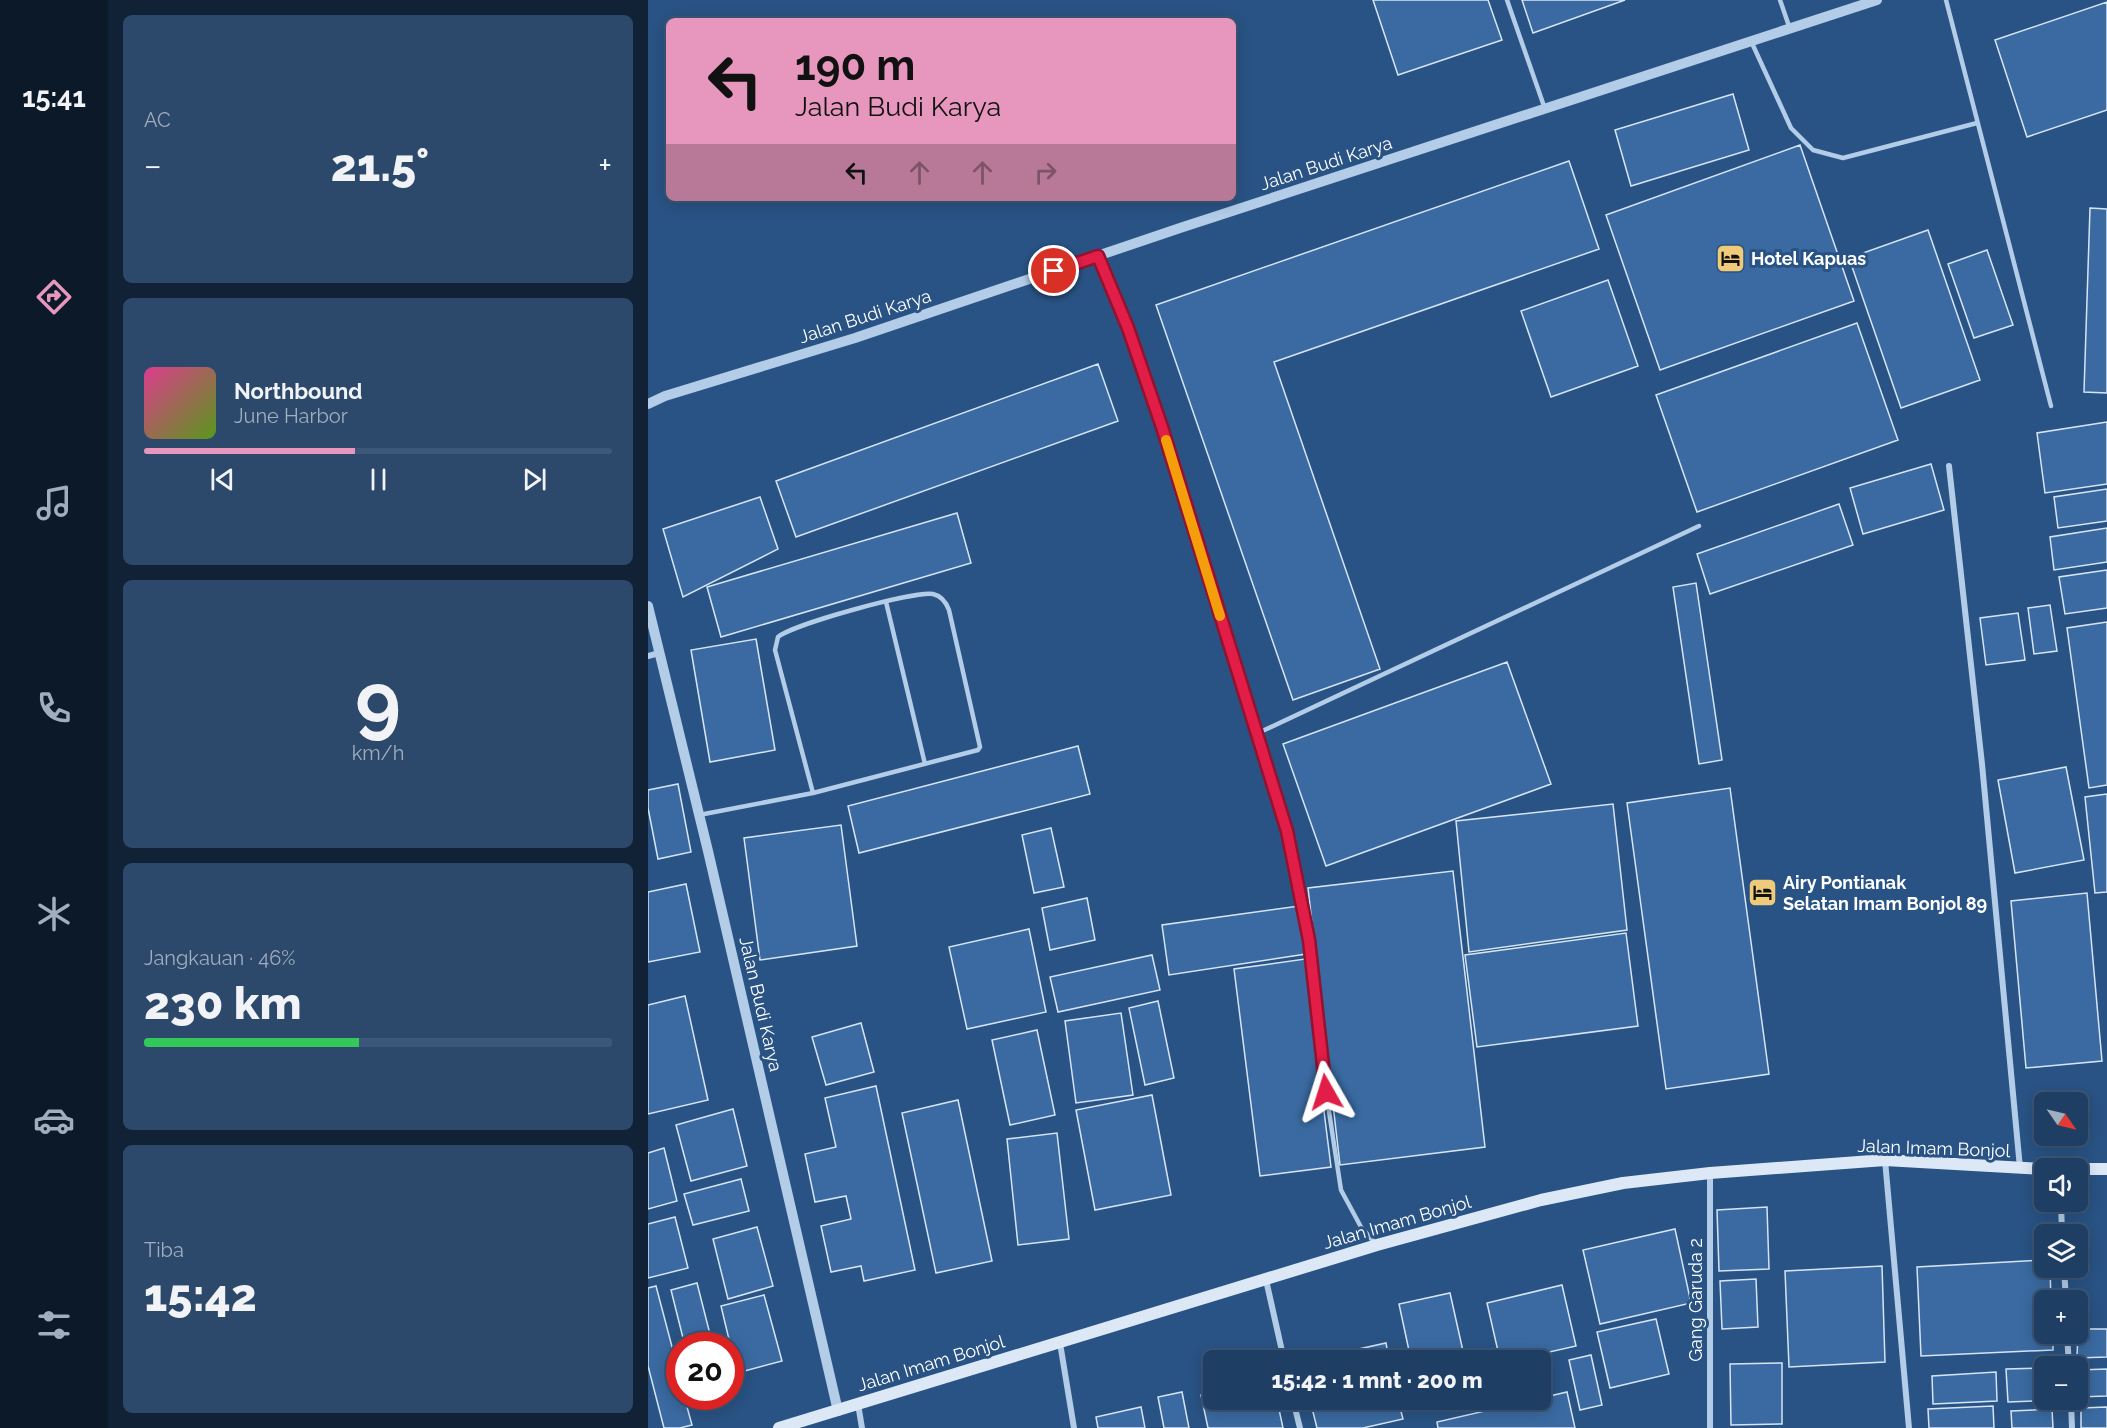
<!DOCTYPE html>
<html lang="id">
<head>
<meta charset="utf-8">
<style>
	:root { --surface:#1f3e63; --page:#2c496c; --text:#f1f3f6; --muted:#a1aebe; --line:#3c5778; --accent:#e797bd }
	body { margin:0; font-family:Raleway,sans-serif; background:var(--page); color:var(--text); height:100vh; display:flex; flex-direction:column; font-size:22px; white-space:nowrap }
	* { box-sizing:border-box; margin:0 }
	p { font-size:20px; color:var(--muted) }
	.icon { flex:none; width:33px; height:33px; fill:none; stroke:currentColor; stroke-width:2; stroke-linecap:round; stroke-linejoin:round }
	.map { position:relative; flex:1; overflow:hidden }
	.drawer { display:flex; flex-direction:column; gap:15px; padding:15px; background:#112236; width:540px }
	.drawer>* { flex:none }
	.top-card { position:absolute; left:18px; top:18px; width:570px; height:183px; border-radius:9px; box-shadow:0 3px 15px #0003,0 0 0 2px var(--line); background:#e797bd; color:#111; overflow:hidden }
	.needle { width:39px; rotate:124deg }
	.tools { position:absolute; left:1386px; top:1092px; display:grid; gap:12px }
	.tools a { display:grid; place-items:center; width:54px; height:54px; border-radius:9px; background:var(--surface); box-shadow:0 3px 15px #0003,0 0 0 2px var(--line); font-size:30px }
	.speed { position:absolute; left:18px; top:1332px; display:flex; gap:12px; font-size:30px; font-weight:700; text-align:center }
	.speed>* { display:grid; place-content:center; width:78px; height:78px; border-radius:50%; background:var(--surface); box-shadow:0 3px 15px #0003,0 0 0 2px var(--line); line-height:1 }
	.speed .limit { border:9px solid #d22; background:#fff; color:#111 }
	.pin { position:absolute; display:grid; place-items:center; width:51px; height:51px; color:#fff; margin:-26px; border:3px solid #fff; border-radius:50%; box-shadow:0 2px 6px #0007 }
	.me { position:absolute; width:66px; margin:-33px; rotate:354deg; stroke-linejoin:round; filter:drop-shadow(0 0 4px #0008) }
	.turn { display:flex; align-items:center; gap:21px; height:126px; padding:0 30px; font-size:27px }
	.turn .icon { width:78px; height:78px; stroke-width:2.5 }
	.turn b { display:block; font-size:42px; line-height:51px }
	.lanes { display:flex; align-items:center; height:57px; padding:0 30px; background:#0003; justify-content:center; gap:30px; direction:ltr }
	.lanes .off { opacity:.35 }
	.big { font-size:45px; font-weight:800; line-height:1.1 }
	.drawer .card { flex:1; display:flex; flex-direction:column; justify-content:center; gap:9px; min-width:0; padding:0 21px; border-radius:9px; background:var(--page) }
	.drawer .dial { align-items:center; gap:0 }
	.dial b { font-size:78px; line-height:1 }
	.song { display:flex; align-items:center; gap:18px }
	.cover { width:72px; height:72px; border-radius:9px; background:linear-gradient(135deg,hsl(330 70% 55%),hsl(90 70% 35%)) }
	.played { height:6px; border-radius:3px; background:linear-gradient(90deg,var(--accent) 45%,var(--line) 45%) }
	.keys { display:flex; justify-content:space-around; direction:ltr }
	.heat { display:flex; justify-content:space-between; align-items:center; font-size:33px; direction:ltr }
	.charge { height:9px; border-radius:4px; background:linear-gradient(90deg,#34c759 46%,var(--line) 0) }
	.trip { position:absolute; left:555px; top:1350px; width:348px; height:60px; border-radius:9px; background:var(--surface); box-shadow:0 3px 15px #0003,0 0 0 2px var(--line); font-weight:800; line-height:60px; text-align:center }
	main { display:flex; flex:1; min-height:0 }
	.tabs { display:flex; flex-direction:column; width:108px; justify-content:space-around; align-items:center; background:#0c1928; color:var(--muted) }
	.tabs .icon { width:42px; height:42px }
	.tabs .active { color:var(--accent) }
	.tabs b { font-size:27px; color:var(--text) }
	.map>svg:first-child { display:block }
</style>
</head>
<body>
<main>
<nav class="tabs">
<b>15:41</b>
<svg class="icon active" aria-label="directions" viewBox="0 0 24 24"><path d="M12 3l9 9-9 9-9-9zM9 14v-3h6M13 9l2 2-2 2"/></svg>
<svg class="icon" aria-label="music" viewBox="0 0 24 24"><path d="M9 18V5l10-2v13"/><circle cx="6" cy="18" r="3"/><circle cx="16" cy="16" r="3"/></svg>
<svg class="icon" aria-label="phone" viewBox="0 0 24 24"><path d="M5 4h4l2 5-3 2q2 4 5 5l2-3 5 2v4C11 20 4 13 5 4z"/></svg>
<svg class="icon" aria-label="climate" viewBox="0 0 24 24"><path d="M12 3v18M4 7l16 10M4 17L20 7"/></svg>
<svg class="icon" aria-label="car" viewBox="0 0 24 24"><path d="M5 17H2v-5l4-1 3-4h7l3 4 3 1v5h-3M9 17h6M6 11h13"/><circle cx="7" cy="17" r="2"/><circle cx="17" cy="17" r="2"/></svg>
<svg class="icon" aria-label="filters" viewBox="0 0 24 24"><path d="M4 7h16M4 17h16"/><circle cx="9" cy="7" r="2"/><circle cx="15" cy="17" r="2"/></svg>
</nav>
<section class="drawer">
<div class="card"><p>AC</p>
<div class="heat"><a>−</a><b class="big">21.5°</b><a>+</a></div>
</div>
<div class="card">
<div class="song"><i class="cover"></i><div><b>Northbound</b><p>June Harbor</p></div></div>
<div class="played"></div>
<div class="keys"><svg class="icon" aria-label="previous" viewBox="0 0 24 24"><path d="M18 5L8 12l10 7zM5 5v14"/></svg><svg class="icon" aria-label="pause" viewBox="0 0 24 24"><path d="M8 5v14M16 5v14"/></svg><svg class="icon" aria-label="next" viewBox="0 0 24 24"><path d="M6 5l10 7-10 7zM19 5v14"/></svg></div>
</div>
<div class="card dial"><b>9</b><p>km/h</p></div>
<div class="card"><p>Jangkauan · 46%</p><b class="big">230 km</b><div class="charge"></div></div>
<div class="card"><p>Tiba</p><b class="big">15:42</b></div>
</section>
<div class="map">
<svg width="1459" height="1428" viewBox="0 0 1459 1428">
	<rect width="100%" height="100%" fill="#295384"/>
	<!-- building -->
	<path fill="#3a6aa1" stroke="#d6e5f6" stroke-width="1.5" d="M725 0H840L854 40 750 75Z
		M874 0H977L885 33Z
		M1459 2V110L1379 137 1347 40Z
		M1085 94 1101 150 983 186 967 130Z
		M1152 145 1206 301 1012 370 958 215Z
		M921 161 951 249 626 362 732 669 645 700 508 305Z
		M1442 208 1459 209V393L1436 392Z
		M1280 230 1332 380 1253 408 1201 258Z
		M1339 250 1365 325 1326 338 1300 264Z
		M960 280 990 366 903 397 873 311Z
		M1209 323 1250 440 1049 512 1008 395Z
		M450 364 470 421 148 537 128 481Z
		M1459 422V484L1397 493 1389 433Z
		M1283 464 1296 510 1215 534 1202 488Z
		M1459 489V521L1410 528 1406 497Z
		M112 497 130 549 35 597 15 529Z
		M1191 504 1205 545 1062 594 1049 554Z
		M309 513 323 563 73 637 59 587Z
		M1459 528V562L1406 570 1402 537Z
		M1459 570V608L1417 614 1411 577Z
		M1048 583 1074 760 1051 764 1025 587Z
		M1402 605 1409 651 1386 654 1380 608Z
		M1370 613 1377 660 1338 665 1332 618Z
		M1459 622V785L1441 788 1419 628Z
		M108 639 127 750 62 762 43 650Z
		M859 662 903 784 678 866 635 744Z
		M430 746 442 794 211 853 200 806Z
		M1418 767 1436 860 1367 873 1350 780Z
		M30 784 43 852 10 859 0 808V790Z
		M1082 788 1121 1074 1018 1089 979 803Z
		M1459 794V892L1447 893 1437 797Z
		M965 804 979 930 821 952 808 821Z
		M193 825 209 946 112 960 96 838Z
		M403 828 416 887 386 893 374 835Z
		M805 871 837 1147 692 1165 660 888Z
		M38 884 52 952 0 962V892Z
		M1439 893 1454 1061 1378 1068 1363 901Z
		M439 898 447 940 402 950 394 908Z
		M651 906 658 954 521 975 514 925Z
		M381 929 398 1012 319 1029 301 947Z
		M978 933 990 1026 829 1047 817 955Z
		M504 955 512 990 410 1012 402 977Z
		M657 959 683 1167 612 1176 586 969Z
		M37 996 60 1100 0 1114V1005Z
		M510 1001 526 1078 497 1085 481 1008Z
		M473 1013 485 1095 428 1103 417 1021Z
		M213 1023 226 1072 178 1085 164 1037Z
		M389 1030 407 1115 362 1125 344 1040Z
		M228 1086 267 1270 216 1281 213 1266 183 1272 173 1226 203 1219 198 1196 167 1202 157 1154 188 1147 177 1098Z
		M504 1095 523 1195 447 1210 428 1110Z
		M310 1100 344 1261 288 1273 254 1113Z
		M85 1109 99 1166 43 1181 28 1125Z
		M409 1133 421 1239 370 1245 359 1139Z
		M16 1148 29 1201 0 1209V1153Z
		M93 1179 101 1211 45 1225 36 1194Z
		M1119 1207 1121 1269 1071 1271 1069 1210Z
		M27 1217 40 1268 0 1278V1224Z
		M109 1227 125 1286 80 1299 65 1239Z
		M1027 1229 1043 1303 952 1324 935 1250Z
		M1396 1260V1268H1402L1403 1300H1396V1334H1405V1350L1273 1356 1269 1267Z
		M1234 1266 1237 1362 1141 1367 1137 1271Z
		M1108 1279 1110 1327 1074 1329 1072 1281Z
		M49 1283 65 1346H37L23 1290Z
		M914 1285 928 1346 866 1360H852L839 1303Z
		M8 1286 32 1377V1396H36L44 1425 32 1428H16L0 1366V1288Z
		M802 1293 817 1360H763L751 1304Z
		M116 1295 134 1361 89 1373 73 1306Z
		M1008 1319 1021 1374 962 1388 949 1332Z
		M1430 1329H1459V1357L1429 1358Z
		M738 1343 741 1360H661Z
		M943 1355 954 1405 932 1410 921 1360Z
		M1134 1363V1424L1083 1425 1082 1364Z
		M1396 1368V1400H1408L1360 1402 1358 1369Z
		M1459 1369V1396L1430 1397V1370Z
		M1348 1372 1349 1401 1285 1404 1284 1376Z
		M534 1392 541 1428H516L510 1397Z
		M566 1392V1400H629L635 1428H560L553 1395Z
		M919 1392 927 1428H790L789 1422Z
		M662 1400H750L755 1419 715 1428H669Z
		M772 1400H798L773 1405Z
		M1345 1406 1346 1428H1281L1280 1409Z
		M493 1407 497 1428H450L448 1417Z
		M1459 1407V1428H1433V1408Z
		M1404 1409 1405 1428H1364L1363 1411Z"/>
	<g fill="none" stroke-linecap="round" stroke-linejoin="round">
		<!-- service -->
		<path stroke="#b3cce7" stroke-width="4.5" d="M859 0 897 109
			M1132 0 1142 29
			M1298 0 1403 406
			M1103 41 1143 128 1165 150 1195 158 1329 123
			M450 256 480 328 514 427 639 831 661 940 678 1092 693 1190 713 1227 727 1243
			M238 602 277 764
			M608 734 1051 526
			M51 815 165 793 330 750 332 747 301 610C298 602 294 596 285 594 265 591 146 624 130 637L127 650 165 793"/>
		<!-- minor -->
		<path stroke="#b3cce7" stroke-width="6" d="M1301 466 1334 764 1372 1168
			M0 656 11 653
			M1237 1160 1261 1428
			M1062 1173V1428
			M1413 1202 1414 1234
			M1416 1268 1418 1300
			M618 1280 636 1360
			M1419 1334 1421 1366
			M412 1343 426 1428
			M645 1400 652 1428
			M1423 1400 1424 1428
			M210 1404 214 1428"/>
		<!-- tertiary -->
		<path stroke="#b3cce7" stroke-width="10" d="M0 404 17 396 207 338 532 228 1229 0
			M0 606 60 851 190 1411"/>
		<!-- secondary -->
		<path stroke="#dde8f7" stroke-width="12" d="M1430 1169H1459
			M131 1428 729 1245 893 1200 975 1183 1062 1173 1237 1160 1396 1169"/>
	</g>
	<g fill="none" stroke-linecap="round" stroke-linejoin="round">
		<defs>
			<path id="route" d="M406 271 450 256 480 328 514 427 639 831 661 940 678 1092"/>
		</defs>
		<!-- route casing -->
		<use href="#route" stroke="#92132f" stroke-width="15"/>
		<!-- route -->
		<use href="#route" stroke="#e11d48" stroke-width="10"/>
		<!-- slow -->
		<path stroke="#f59e0b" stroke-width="10" d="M518 440 572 616"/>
	</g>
	<!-- icons -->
	<defs>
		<symbol id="hotel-square" viewBox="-11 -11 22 22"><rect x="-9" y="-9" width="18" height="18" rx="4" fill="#eeca7a" stroke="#295384"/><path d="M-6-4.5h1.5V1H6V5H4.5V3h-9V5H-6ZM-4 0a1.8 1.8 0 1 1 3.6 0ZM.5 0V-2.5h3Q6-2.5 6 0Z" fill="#111"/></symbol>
	</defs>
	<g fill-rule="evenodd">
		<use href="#hotel-square" x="1066" y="242" width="33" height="33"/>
		<use href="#hotel-square" x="1098" y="876" width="33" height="33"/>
	</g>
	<g text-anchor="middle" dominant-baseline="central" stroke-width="6" stroke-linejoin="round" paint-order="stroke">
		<!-- street labels -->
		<g font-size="18" fill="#fff" stroke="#295384">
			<text transform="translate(678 163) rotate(-18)">Jalan Budi Karya</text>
			<text transform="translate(217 316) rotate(-18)">Jalan Budi Karya</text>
			<text transform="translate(113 1004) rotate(77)">Jalan Budi Karya</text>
			<text transform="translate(1286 1148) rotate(2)">Jalan Imam Bonjol</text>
			<text transform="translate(749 1222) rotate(-16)">Jalan Imam Bonjol</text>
			<text transform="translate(1047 1300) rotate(-90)">Gang Garuda 2</text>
			<text transform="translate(283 1363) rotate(-17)">Jalan Imam Bonjol</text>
		</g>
		<!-- poi labels -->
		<g font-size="18" font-weight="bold" fill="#fff" stroke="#295384" text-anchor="start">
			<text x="1103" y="258">Hotel Kapuas</text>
			<text x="1135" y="882">Airy Pontianak<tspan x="1135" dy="21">Selatan Imam Bonjol 89</tspan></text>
		</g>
	</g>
</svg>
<div class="tools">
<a><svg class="needle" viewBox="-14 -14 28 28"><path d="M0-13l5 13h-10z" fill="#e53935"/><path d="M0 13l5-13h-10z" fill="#a1aebe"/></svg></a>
<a><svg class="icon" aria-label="sound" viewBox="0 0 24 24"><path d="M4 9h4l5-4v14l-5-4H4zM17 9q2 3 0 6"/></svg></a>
<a><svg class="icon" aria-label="layers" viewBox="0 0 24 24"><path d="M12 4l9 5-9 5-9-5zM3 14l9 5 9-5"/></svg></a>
<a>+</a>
<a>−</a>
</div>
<div class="speed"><div class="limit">20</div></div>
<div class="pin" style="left:406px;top:271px;background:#d93025"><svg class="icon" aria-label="arrive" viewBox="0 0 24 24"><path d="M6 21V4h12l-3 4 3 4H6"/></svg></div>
<svg class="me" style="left:678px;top:1092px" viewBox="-20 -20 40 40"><path d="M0-17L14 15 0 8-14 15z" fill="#e11d48" stroke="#fff" stroke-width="4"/></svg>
<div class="trip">15:42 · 1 mnt · 200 m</div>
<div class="top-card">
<div class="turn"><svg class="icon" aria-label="left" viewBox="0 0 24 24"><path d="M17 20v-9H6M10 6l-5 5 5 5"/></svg><div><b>190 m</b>Jalan Budi Karya</div></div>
<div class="lanes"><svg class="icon" aria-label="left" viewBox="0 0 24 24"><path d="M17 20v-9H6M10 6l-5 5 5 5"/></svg><svg class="icon off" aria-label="ahead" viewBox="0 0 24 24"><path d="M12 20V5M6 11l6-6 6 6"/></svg><svg class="icon off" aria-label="ahead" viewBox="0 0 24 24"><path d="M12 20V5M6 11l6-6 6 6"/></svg><svg class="icon off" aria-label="right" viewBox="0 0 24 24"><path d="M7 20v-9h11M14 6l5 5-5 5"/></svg></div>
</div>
</div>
</main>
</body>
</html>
